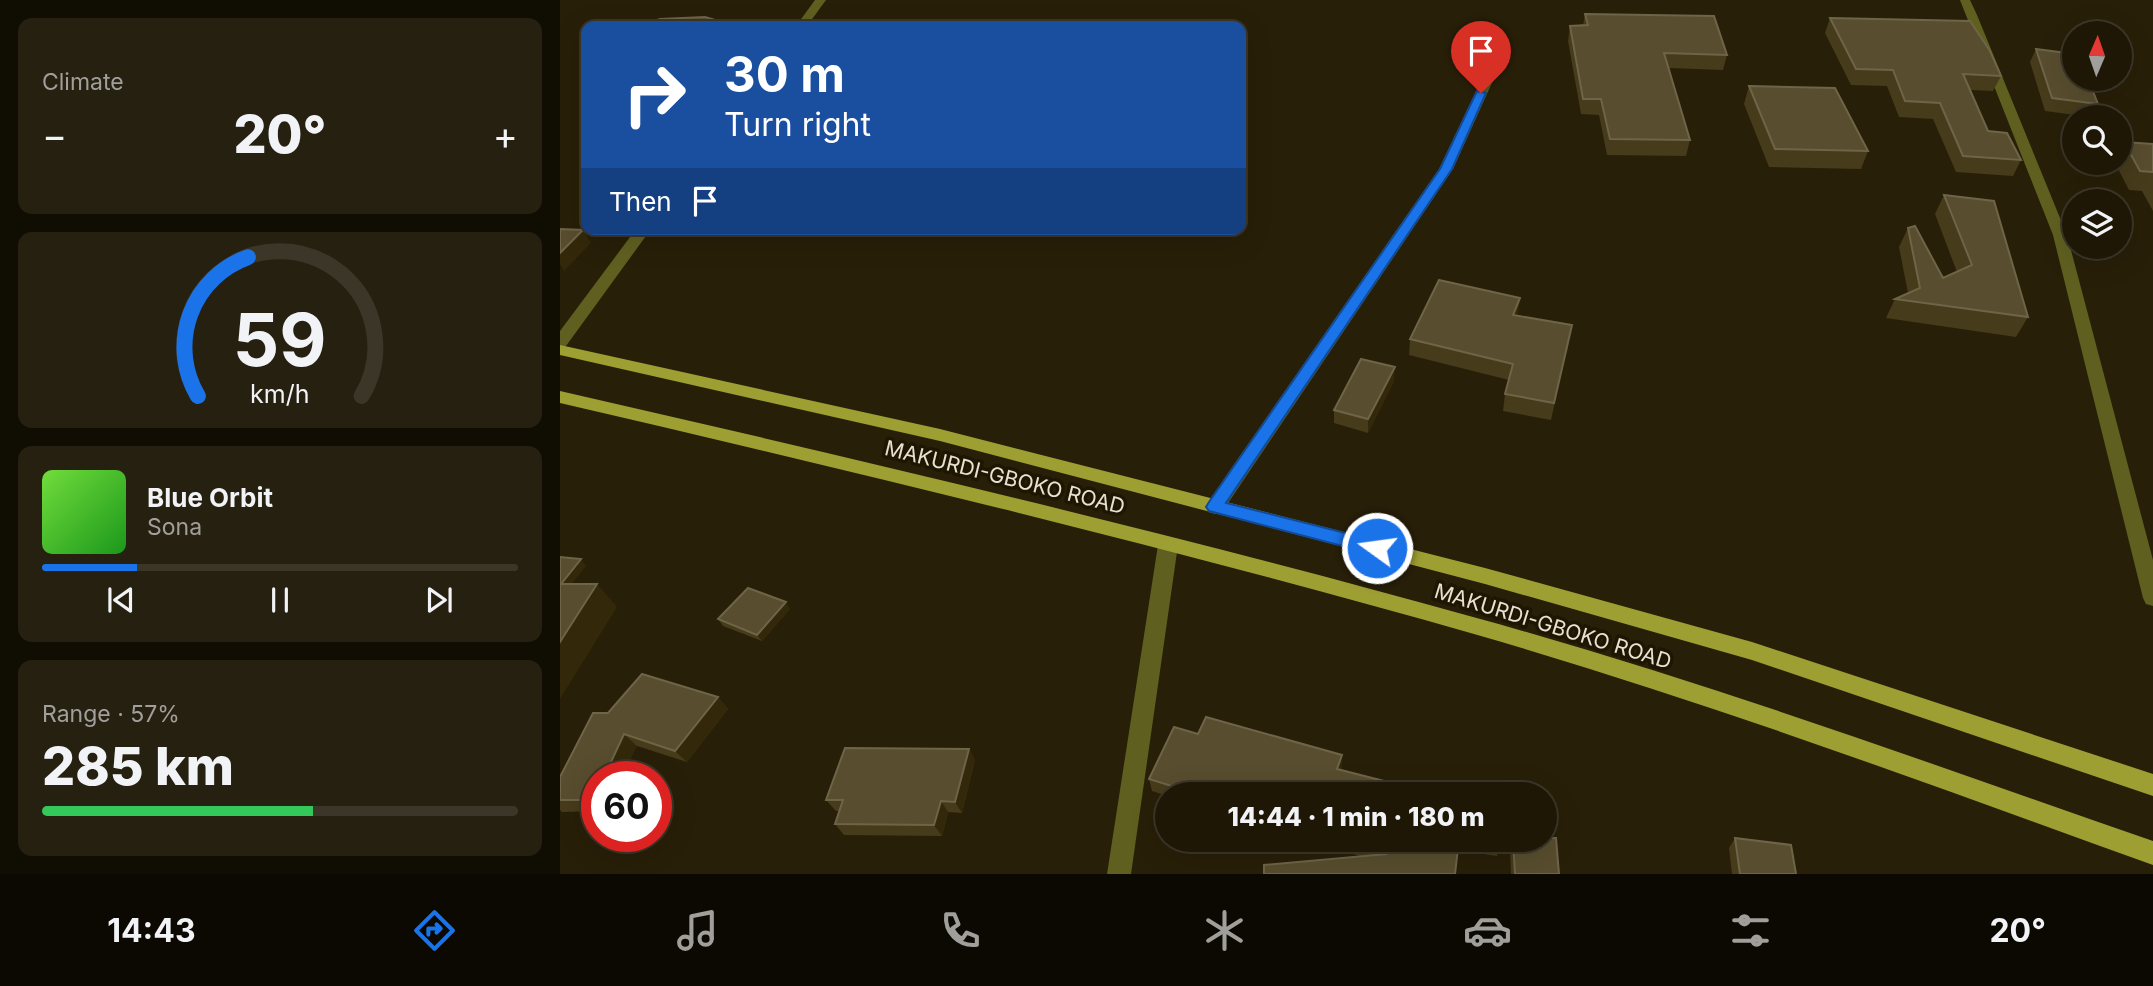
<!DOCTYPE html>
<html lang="en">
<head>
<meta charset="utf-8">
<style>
	:root { --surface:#1e1706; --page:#262010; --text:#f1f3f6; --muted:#a19f9b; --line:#3c3628; --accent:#1a73e8 }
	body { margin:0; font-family:Inter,sans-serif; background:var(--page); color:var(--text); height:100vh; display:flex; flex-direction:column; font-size:26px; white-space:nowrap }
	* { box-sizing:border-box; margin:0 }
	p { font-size:23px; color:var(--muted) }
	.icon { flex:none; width:38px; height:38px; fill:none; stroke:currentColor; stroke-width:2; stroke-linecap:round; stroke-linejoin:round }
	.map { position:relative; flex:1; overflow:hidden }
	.drawer { display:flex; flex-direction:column; gap:18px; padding:18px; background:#100d03; width:560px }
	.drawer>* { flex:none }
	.hud { position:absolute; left:21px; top:21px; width:665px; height:214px; border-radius:14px; box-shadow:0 7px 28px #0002,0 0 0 2px var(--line); background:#1a4fa0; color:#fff; overflow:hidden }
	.needle { width:46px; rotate:2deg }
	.controls { position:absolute; left:1502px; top:21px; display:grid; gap:14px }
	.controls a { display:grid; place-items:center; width:70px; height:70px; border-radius:50%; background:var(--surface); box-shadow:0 7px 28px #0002,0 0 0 2px var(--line); font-size:35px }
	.speed { position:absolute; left:21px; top:761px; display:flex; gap:14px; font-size:35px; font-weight:700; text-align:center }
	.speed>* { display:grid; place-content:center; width:91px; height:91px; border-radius:50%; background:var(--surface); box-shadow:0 7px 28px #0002,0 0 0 2px var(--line); line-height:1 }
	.speed .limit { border:10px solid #d22; background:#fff; color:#111 }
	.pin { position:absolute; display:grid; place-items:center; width:60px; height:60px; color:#fff; margin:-72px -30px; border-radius:50% 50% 50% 0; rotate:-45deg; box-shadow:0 0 7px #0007 }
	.pin .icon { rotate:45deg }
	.me { position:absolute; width:77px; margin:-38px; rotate:284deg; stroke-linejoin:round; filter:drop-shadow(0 0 5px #0008) }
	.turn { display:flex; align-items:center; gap:24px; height:147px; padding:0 28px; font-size:32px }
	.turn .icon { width:91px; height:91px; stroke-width:2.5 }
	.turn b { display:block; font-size:49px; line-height:60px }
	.then { display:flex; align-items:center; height:66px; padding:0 28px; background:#0003; gap:14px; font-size:26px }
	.big { font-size:52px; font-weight:800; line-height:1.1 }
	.drawer .widget { flex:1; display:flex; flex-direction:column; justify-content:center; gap:10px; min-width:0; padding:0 24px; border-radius:14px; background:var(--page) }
	.drawer .dial { align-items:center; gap:0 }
	.dial svg { height:182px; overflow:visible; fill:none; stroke:var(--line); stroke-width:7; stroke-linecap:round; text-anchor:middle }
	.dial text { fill:var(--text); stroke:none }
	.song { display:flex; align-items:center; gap:21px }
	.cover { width:84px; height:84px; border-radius:10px; background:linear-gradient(135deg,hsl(100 70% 55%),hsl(120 70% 35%)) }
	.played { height:7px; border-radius:4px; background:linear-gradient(90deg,var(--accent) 20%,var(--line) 20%) }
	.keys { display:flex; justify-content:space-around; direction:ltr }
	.heat { display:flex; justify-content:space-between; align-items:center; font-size:38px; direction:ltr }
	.charge { height:10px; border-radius:5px; background:linear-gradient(90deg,#34c759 57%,var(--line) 0) }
	.trip { position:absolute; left:595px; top:782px; width:402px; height:70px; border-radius:35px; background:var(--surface); box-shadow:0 7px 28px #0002,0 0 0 2px var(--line); font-weight:800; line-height:70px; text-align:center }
	.dock { display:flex; height:112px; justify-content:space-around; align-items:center; background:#0c0902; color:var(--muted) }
	.dock .icon { width:49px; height:49px }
	.dock .active { color:var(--accent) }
	.dock b { font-size:32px; color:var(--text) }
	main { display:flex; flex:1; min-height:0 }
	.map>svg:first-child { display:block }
</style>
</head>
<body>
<main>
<section class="drawer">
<div class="widget"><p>Climate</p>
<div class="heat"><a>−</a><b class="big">20°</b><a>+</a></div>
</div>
<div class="widget dial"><svg viewBox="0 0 100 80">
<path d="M14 69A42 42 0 1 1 86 69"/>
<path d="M14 69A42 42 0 0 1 36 8" stroke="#1a73e8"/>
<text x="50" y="56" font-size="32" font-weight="700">59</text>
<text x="50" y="72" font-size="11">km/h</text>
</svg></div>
<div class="widget">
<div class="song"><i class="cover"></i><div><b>Blue Orbit</b><p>Sona</p></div></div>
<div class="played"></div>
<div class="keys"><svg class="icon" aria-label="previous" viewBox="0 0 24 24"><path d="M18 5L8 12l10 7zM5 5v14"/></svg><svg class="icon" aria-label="pause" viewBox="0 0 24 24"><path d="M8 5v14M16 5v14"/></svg><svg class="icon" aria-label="next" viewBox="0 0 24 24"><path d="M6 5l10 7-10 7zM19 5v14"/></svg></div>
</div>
<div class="widget"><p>Range · 57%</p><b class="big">285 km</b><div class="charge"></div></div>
</section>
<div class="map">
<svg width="1593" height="874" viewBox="0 0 1593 874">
	<rect width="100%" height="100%" fill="#281f08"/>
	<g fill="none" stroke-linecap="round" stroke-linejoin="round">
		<!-- minor -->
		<path fill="#5f6020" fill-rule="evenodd" d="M255 0H266L247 26H236Z
			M1400 0H1410L1417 15 1507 235 1593 560V606L1586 604 1583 598 1493 235Z
			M940 41 950 43 893 169 662 512 655 514 648 512 646 507 648 502 879 169Z
			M76 229H91L6 346 0 347V331Z
			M608 537 615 540 618 545 571 874H547L598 545 601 540Z"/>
		<!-- primary -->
		<path fill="#9e9f32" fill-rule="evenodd" d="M0 345 380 429 925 568 1192 642 1593 774V796L1192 660 925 584 380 441 0 355Z
			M0 391C306 461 611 533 913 617 1143 680 1368 763 1593 841V865C1368 784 1144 700 914 634 612 548 306 474 0 403Z"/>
	</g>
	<!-- wall -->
	<path fill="#463b1a" d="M1025 14 1167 55 1163 70 1109 68 1130 140 1126 156 1047 155 1039 115 1021 114 1008 41 1010 26H1023Z
		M1270 18 1441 76 1433 91 1410 90 1428 131 1461 160 1453 176 1396 172 1373 119 1339 117 1327 86 1291 85 1265 33Z
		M1476 49 1538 104 1531 117 1485 111 1470 62Z
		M1189 86 1308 151 1301 169 1209 167 1184 104Z
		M1564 142 1593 144V211L1582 191 1569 190 1555 163H1559V150Z
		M1384 195 1468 317 1456 337 1326 318 1335 299 1348 293 1339 247 1348 228 1383 278 1397 272 1375 214Z
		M957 316 1012 325 991 420 943 411 945 394 949 380 849 355 850 339Z
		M834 381 808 433 774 423V410Z
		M230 609 202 641 163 626 158 619Z
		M158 697 168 709 127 762 77 746 37 777V811L2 812 0 810V777L48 713Z
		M409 749 415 760 402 813 388 812 382 836 284 835 275 824 279 811H276L266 800Z
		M782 755V767L781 770 867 794H607V796L592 791 589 779Z
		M1175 838 1236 874H1172L1169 848Z
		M749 840H940L937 856 898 850 800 856Z
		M952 840H985L999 874H951L950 847Z"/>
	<!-- shaded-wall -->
	<path fill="#33280a" d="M23 230 31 243 4 271 0 264V253Z
		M960 298 958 315 951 332 953 315Z
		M835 367 834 381 808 433V419Z
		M21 559 26 566 3 595 0 585Z
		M37 584 57 607 0 699V642Z
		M226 602 230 609 202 641 197 635Z
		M158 697 168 709 127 762 115 751Z
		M64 734 77 746 62 777H44Z
		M409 749 415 760 402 813 395 802Z
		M782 755V767L778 781 777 769Z
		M37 792V803L33 800Z
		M381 801 388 812 382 836 374 825Z"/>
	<!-- building -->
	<path fill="#584d2e" stroke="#6e6448" stroke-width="2" d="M1025 14 1154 16 1167 55 1104 53 1130 140 1050 139 1041 99H1023L1010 26 1028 25Z
		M145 17 165 23 169 26H80L100 19Z
		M1270 18 1410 21 1430 51 1441 76 1403 74 1428 131 1447 133 1461 160 1403 156 1380 103 1345 101 1333 70 1296 69Z
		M1476 49 1514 54V79H1528L1538 104 1492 98Z
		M1189 86 1275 88 1308 151 1215 149Z
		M1564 142 1593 144V172L1580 171Z
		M1384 195 1434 201 1468 317 1335 299 1360 288 1348 228 1355 226 1383 278 1412 265Z
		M0 229 23 230 0 253Z
		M879 280 960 298 953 315 1012 325 994 403 945 394 953 364 850 339Z
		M801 359 835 367 808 419 774 410Z
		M0 557 21 559 1 584H0Z
		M0 584H37L0 642Z
		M188 588 226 602 197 635 158 619Z
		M82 674 158 697 115 751 64 734 44 777H37V792L33 800H0V777L33 713H48Z
		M646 717 782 755 777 769 867 792 866 794H637L589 779 614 727 638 734Z
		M285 748 409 749 395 802 381 801 374 825 275 824 283 800H266Z
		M985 838H996L999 874H955L953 840H985Z
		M1175 838 1231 845 1236 874H1180Z
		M782 840H899L895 874H704V865L827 854Z
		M906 840H940L939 846Z"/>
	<!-- route -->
	<path fill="#1a73e8" stroke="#114b97" stroke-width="2" d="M917 91 926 93 892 169 666 503 817 541 823 543 826 548 823 553 817 555 649 511 646 507 649 502 880 169Z"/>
	<g text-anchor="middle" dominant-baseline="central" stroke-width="7" stroke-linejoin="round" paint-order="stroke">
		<!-- street labels -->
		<g font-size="21" fill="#e8e2d4" stroke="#1e1601">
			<text transform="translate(445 477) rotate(14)">MAKURDI-GBOKO ROAD</text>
			<text transform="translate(993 626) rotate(17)">MAKURDI-GBOKO ROAD</text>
		</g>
	</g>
</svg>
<div class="controls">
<a><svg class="needle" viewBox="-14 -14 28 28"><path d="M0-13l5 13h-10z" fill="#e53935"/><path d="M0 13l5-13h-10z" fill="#a19f9b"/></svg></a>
<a><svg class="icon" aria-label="search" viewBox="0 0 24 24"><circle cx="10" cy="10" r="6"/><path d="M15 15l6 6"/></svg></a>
<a><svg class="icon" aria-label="layers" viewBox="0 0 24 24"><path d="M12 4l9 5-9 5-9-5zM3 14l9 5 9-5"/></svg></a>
</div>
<div class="speed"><div class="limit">60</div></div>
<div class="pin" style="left:921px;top:93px;background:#d93025"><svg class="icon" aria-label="arrive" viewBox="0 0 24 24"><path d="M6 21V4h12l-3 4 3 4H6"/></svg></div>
<svg class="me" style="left:817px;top:548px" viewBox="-20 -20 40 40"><circle r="17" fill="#1a73e8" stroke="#fff" stroke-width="3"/><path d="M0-11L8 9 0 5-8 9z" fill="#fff"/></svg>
<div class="trip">14:44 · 1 min · 180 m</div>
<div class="hud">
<div class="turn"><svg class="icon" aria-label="right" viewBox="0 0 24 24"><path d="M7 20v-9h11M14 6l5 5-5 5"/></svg><div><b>30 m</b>Turn right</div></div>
<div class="then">Then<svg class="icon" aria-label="arrive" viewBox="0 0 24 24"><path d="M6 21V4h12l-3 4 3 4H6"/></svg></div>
</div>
</div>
</main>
<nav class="dock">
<b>14:43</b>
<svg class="icon active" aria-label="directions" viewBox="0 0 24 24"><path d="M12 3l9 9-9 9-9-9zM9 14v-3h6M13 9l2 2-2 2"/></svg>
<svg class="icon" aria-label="music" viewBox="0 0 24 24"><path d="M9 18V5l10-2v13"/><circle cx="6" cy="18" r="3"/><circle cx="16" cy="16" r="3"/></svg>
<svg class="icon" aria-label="phone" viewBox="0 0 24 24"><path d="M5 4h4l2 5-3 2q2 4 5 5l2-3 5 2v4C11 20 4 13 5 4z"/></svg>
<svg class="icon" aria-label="climate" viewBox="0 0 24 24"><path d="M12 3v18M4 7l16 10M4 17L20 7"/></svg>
<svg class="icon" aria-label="car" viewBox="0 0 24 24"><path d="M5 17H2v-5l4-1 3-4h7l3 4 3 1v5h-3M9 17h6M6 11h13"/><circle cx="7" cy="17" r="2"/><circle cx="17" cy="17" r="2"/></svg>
<svg class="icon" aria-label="filters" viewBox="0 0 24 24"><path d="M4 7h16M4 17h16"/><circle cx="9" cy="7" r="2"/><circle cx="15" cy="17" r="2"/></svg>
<b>20°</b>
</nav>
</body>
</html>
